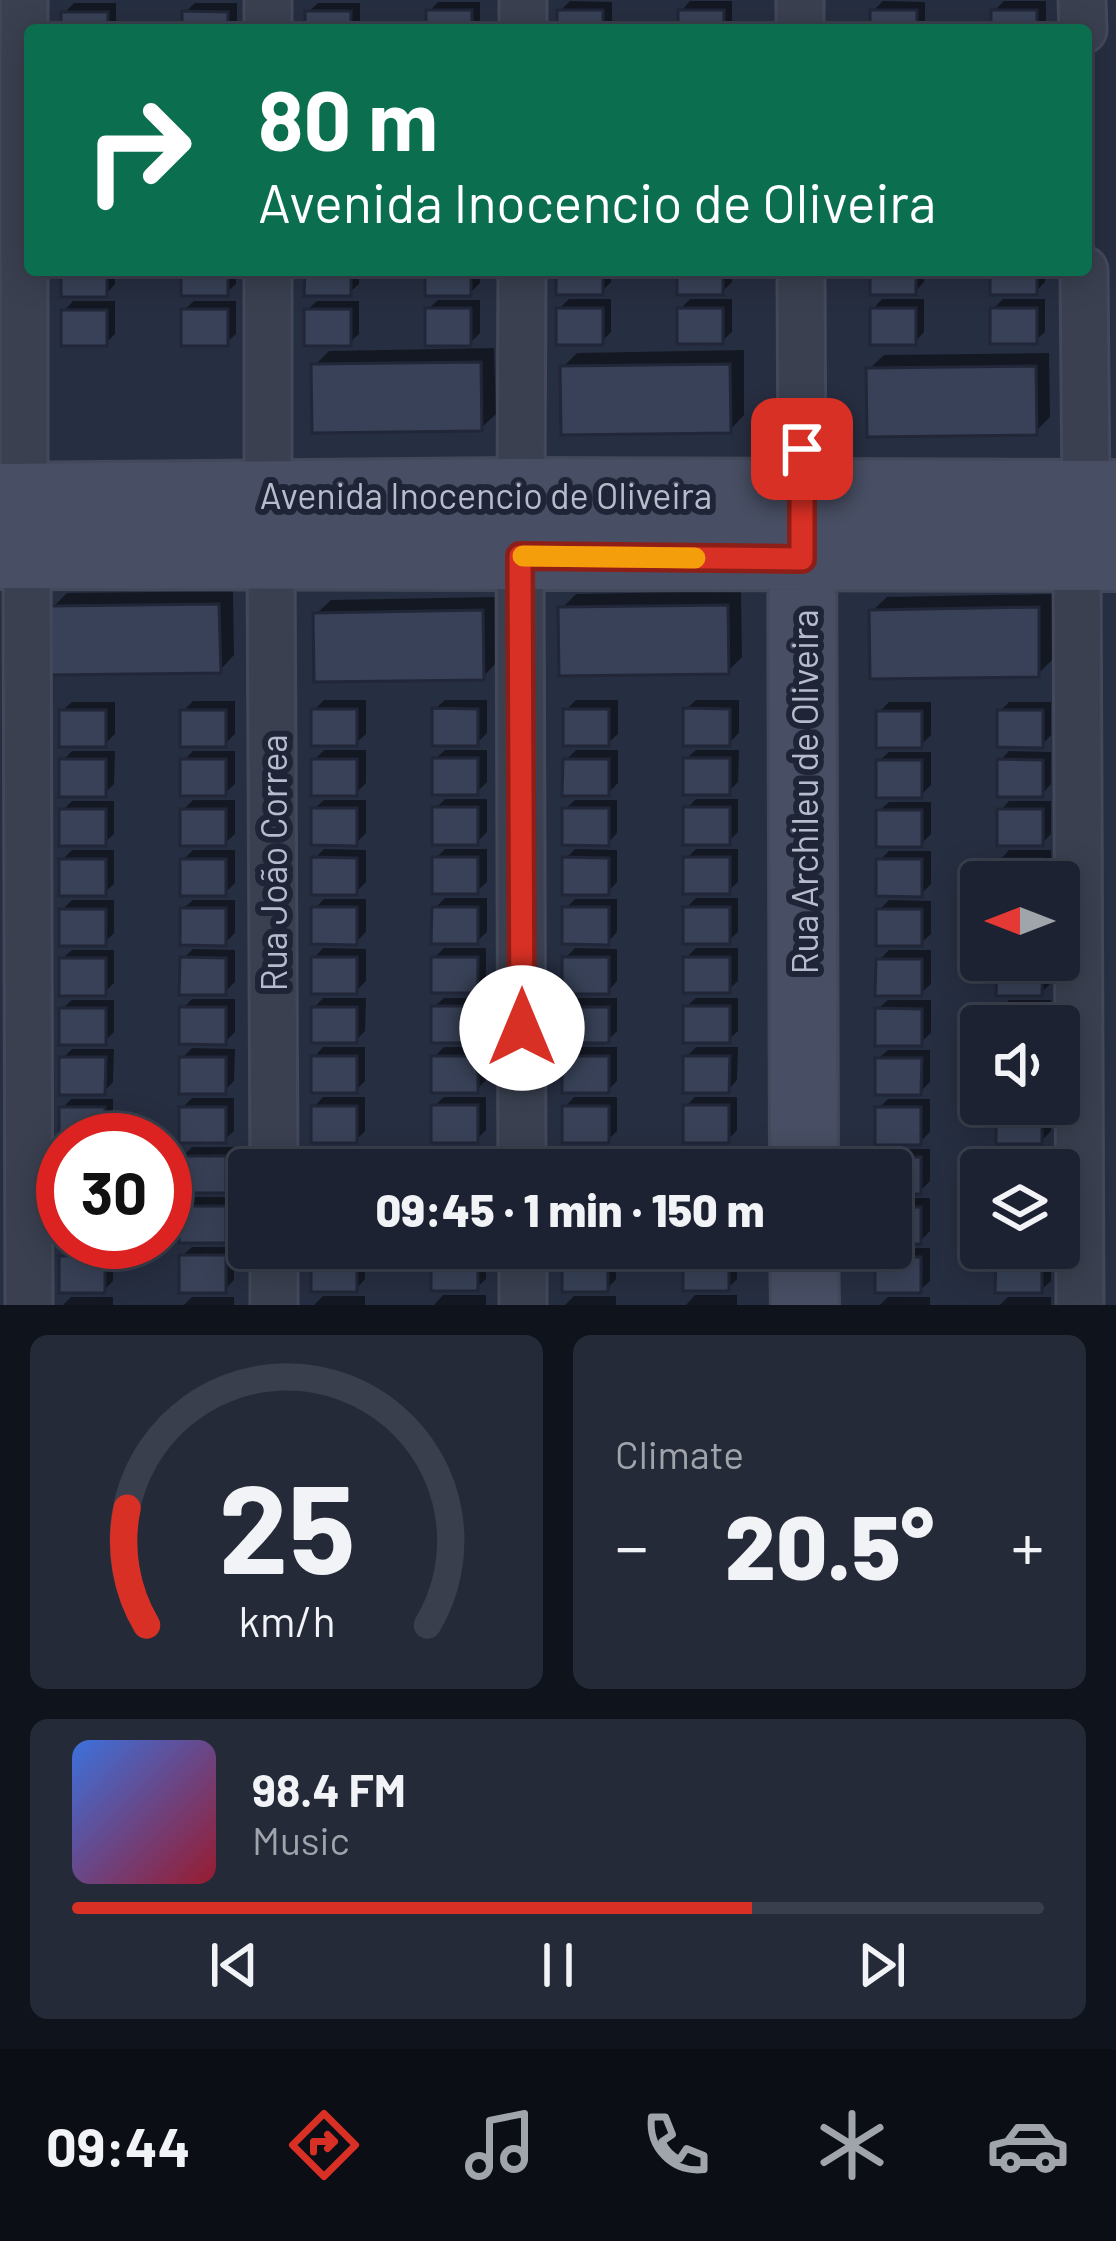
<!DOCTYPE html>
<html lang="en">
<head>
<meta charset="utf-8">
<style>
	:root { --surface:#1c2231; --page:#252a39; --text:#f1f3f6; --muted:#a0a4ab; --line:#3a3f4d; --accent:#d93025 }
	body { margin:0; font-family:Barlow,sans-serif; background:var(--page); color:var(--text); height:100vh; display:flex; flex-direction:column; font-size:45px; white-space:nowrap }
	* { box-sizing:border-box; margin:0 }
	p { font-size:39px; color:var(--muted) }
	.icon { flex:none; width:66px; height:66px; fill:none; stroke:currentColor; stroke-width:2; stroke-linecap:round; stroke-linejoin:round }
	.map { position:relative; height:1305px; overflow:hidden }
	.side { display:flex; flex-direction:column; gap:30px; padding:30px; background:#0f131b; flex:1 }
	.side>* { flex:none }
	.top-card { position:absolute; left:24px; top:24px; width:1068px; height:252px; border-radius:12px; box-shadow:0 6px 30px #0003,0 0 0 3px var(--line); background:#0b6e4f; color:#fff; overflow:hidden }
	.needle { width:78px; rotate:270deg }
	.fabs { position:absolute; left:960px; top:861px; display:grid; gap:24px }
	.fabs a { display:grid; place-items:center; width:120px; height:120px; border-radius:12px; background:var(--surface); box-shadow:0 6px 30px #0003,0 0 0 3px var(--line); font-size:60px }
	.speed { position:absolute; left:36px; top:1113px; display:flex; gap:24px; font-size:60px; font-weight:700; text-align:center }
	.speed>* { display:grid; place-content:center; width:156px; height:156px; border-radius:50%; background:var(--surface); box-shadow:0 6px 30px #0003,0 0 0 3px var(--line); line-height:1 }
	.speed .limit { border:18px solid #d22; background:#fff; color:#111 }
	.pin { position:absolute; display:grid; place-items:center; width:102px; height:102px; color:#fff; margin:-51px; border-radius:24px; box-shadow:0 6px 18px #0006 }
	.me { position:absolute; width:132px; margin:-66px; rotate:0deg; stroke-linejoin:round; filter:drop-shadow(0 0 9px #0008) }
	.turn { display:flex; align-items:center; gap:42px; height:252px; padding:0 36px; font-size:54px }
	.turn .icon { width:156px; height:156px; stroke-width:2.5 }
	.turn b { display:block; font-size:84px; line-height:102px }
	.big { font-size:90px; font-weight:800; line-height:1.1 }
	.side .card { flex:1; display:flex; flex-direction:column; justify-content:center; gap:18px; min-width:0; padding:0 42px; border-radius:18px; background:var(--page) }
	.side .dial { align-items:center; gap:0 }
	.dial svg { height:312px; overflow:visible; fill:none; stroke:var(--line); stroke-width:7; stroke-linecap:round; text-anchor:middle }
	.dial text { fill:var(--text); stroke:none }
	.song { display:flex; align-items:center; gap:36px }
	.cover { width:144px; height:144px; border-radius:18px; background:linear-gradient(135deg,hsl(220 70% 55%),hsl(350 70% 35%)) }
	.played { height:12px; border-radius:6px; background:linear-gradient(90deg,var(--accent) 70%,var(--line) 70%) }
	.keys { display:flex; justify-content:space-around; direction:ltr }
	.heat { display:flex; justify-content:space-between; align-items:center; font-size:66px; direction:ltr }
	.side .tiles { flex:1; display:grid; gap:30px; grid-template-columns:1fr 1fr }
	.card:last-child { grid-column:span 2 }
	.trip { position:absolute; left:228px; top:1149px; width:684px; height:120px; border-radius:12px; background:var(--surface); box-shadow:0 6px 30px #0003,0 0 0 3px var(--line); font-weight:800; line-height:120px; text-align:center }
	.tabs { display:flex; height:192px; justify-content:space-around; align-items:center; background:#0b0e14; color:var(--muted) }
	.tabs .icon { width:84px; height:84px }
	.tabs .active { color:var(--accent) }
	.tabs b { font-size:54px; color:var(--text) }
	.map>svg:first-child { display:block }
</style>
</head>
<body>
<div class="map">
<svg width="1116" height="1305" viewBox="0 0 1116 1305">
	<rect width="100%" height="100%" fill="#262e41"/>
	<!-- shadow -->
	<path fill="#0007" d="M570 1 612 2V30H560V11Z
		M690 1H732V30H681V11Z
		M883 1 925 2V30H873V11Z
		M1004 1H1046V30H994V11Z
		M438 2H480V30H429V12Z
		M74 3H116V30H64V13Z
		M195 3H237V30H185V12Z
		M318 3H360V30H308V12Z
		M64 270H115V284L106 294Z
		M184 270H236V284L226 293Z
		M308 270H359V284L349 293Z
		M428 270H480V283L470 293Z
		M559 270H611V282L601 292Z
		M680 270H732V282L722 292Z
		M873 270H925L924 282 915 292Z
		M993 270H1045V282L1035 292Z
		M569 299H611V332L601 342 559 309Z
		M690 299H732V332L722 341 680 309Z
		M882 299H924V332L915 342 873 309Z
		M1003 299H1045V332L1035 341 993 309Z
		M438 300H480V333L470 343 428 309Z
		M73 301H115V334L106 343 64 311Z
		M194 301H236V334L226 343 184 310Z
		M317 301H359V334L349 343 307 310Z
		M494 348 496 414 481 428 314 366 329 351Z
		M744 350V415L730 430 563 367 577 353Z
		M1049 353 1050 417 1035 432 869 369 884 355Z
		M233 591 234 655 220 670 53 607 67 593Z
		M741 591 742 657 728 671 561 609 576 594Z
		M1052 594 1053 659 1038 674 872 611 887 597Z
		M496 597 497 662 483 677 316 614 331 600Z
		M324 700H366V734L356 743 314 710Z
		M445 700H487V733L477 743 435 709Z
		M576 700H618V734L608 743 566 710Z
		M696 700H739V733L729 743 686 709Z
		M193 701H235V734L225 744 183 711Z
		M72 702H115V734L105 744 62 711Z
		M889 702H931V735L921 745 879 712Z
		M1009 702H1051V735L1042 745 1000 711Z
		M324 750H366V783L356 793 314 760Z
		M445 750H487V782L477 792 435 759Z
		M576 750H618V783L608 793 566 760Z
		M696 750H739L738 782 728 792 686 759Z
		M72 751H115L114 784 104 794 62 761Z
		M193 751H235V784L225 793 183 761Z
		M1009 751 1051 752V784L1042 794 1000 761Z
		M889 752H931V785L921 795 879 761Z
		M445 799H487V832L477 842 435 809Z
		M696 799H738V832L728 842 686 809Z
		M193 800H235V834L225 843 183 810Z
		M324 800H366V833L356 843 314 809Z
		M575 800H617V833L608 843 565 809Z
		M72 801H114V834L104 843 62 811Z
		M1009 801H1051V834L1042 843 1000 811Z
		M889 802H931V834L921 844 879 811Z
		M324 849 366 850V882L356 892 314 859Z
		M445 849H487V882L477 891 435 859Z
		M575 849 617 850V882L608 892 565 859Z
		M696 849H738V882L728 891 686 859Z
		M72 850H114V884L104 893 62 860Z
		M193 850H235V883L225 893 183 860Z
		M1009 850H1051V882H1000V860Z
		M889 851H931V884L921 894 879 861Z
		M445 898H487V932L477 941 435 908Z
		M696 898H738V932L728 941 686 908Z
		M324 899H366V932L356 942 314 909Z
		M575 899H617V932L608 942 565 909Z
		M72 900H114V933L104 943 62 910Z
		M193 900H235V933L225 943 183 909Z
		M889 900 931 901V934L921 943 879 910Z
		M323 948 366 949V981L356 991 314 958Z
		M444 948H486V981L476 990 434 958Z
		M575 948 617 949V981L608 991 565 958Z
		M696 948H738V981L728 990 686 958Z
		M193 949 235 950V982L225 992 183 959Z
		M72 950H114V983L104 993 62 959Z
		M889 950H931V984L921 993 879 960Z
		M1000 960H1051V983L1041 993Z
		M323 998H366L365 1031 356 1040 314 1008Z
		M444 998H486V1031L476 1040 434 1007Z
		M575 998H617V1031L608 1040 565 1008Z
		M696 998H738V1031L728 1040 686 1007Z
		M192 999H235V1032L225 1042 182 1009Z
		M72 1000H114V1032L104 1042 62 1009Z
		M888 1000H931V1033L921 1042 878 1009Z
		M1009 1000H1051V1026H999V1009Z
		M323 1047H365V1081L356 1090 314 1057Z
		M444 1047H486V1080L476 1090 434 1057Z
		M575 1047H617V1081L608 1090 565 1057Z
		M696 1047H738L737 1080 728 1090 686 1057Z
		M192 1048 235 1049 234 1081 224 1091 182 1058Z
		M72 1049H114L113 1082 104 1092 62 1059Z
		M888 1050H930V1082L920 1092 878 1059Z
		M323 1097H365V1131L356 1140 314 1107Z
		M444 1097H486V1130L476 1140 434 1106Z
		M574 1097H617V1131L608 1140 565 1107Z
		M695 1097H737V1130L728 1140 686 1106Z
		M192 1098H234V1131L224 1140 182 1108Z
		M71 1099H113V1131L105 1140 63 1141 62 1109Z
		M888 1099H930V1132L920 1142 878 1109Z
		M1004 1104H1051V1131L1041 1141 999 1109Z
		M192 1147H234V1181L224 1190 182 1157Z
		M323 1147H365V1170H314V1156Z
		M444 1147H486V1170H434V1156Z
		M574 1147H617V1170H565V1156Z
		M695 1147H737V1170H686V1156Z
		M1009 1148H1051V1170H999V1158Z
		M888 1149H930V1181L920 1191H891V1170H878V1159Z
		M192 1197H234V1230L224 1240 182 1207Z
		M891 1198H930V1231L920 1241H891Z
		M71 1247H113V1281L104 1290 62 1257Z
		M192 1247H234V1280L224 1290 182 1256Z
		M321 1248H365V1279L356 1289 314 1256Z
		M441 1248H486V1279L476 1288 434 1256Z
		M572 1248H616V1279L607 1289 565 1256Z
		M693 1248H737V1279L728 1288 686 1256Z
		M888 1248H930V1281L920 1290 878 1258Z
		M1008 1248H1051V1281L1041 1290 999 1257Z
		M443 1295H486V1305H434Z
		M695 1295H737V1305H686Z
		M323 1296H365V1305H314Z
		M574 1296H616V1305H565Z
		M71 1297H113V1305H63Z
		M192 1297H234V1305H184Z
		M888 1297H930V1305H880Z
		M1008 1297H1051V1305H1000Z"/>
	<!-- building -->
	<path fill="#384157" stroke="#212738" stroke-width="3" d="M426 10H472V30H426Z
		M557 10H603V30H557Z
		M678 10H724V30H678Z
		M870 10H917V30H870Z
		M991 10H1037V30H991Z
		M182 11 228 12V30H182Z
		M305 11H351V30H305Z
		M61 12H108V30H61Z
		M61 270H107V297H61Z
		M181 270H228V296H181Z
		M305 270H351V296H304Z
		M425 270H471V296H425Z
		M556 270H603V295H556Z
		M677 270H723V295H677Z
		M870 270H916V295H870Z
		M990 270H1037V295H990Z
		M425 308H471V346H425Z
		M556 308H603V345H556Z
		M677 308H723V344H677Z
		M870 308H916V345H870Z
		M990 308H1037V344H990Z
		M181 309H228V346H181Z
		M304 309H351V346H304Z
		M61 310H107V346H61Z
		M481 362 482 431 312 433 311 364Z
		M730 364 731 433 561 435 560 366Z
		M1036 366 1037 435 867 437 866 368Z
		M219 604 221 673 50 675V606Z
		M728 605 729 674 559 676 558 607Z
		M1039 607V677L870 679 869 610Z
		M483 610 484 680 314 682 313 613Z
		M432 708 478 709V746H432Z
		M683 708 730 709V746H683Z
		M311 709H357V746H311Z
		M563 709H609V746H563Z
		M59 710H106V747H59Z
		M180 710H226V747H180Z
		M997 710H1043V748L997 747Z
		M876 711H922V748H876Z
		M432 758H478V795H432Z
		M683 758H730V795H683Z
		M59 759H106V797H59Z
		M180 759H226V796H180Z
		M311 759H357V796H311Z
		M563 759H609V796H562Z
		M997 759 1043 760V797H997Z
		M876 760H922V798H876Z
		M432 807H478V845H432Z
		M683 807H730V845H683Z
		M311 808H357V846L311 845Z
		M562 808H609V846L562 845Z
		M59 809H106V846H59Z
		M180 809H226V846H180Z
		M997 809H1043V846H997Z
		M876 810H922V847H876Z
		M311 857 357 858V895H311Z
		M432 857H478V894H432Z
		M562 857 609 858V895H562Z
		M683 857H730V894H683Z
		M59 859H106V896H59Z
		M180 859H226V896H180Z
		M876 859H922V897L876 896Z
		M997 859H1043V882H997Z
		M311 907H357V945L311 944Z
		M432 907H478V944H431Z
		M562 907H609V945L562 944Z
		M683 907H730V944H683Z
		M180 908H226V946L180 945Z
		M59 909H106V946H59Z
		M876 909H922V946H876Z
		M180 957 226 958V995H179Z
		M311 957H357V994H311Z
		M431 957H478V993H431Z
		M562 957H609V994H562Z
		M683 957H730V993H683Z
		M59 958H106V996H59Z
		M876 959H922V996H875Z
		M997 960H1043L1042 996H996Z
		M431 1006H478V1043H431Z
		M683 1006H730V1043H683Z
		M179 1007H226V1045L179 1044Z
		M311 1007H357V1043H311Z
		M562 1007H609V1043H562Z
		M59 1008H106V1045H59Z
		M875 1008 922 1009V1046H875Z
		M996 1008H1042V1026H996Z
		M311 1056H357V1093H311Z
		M431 1056H478V1093H431Z
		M562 1056H609V1093H562Z
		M683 1056H730L729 1093H683Z
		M59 1057H106L105 1095H59Z
		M179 1057H226V1094H179Z
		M875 1058H922L921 1095H875Z
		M431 1105H478V1143H431Z
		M683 1105H729V1143H683Z
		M311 1106H357V1143H311Z
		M562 1106H609V1143H562Z
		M59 1107H105V1140H63V1144H59Z
		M179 1107H226V1143H179Z
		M875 1107H921V1145H875Z
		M996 1107H1042V1144H996Z
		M311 1155H357V1170H311Z
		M431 1155H478V1170H431Z
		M562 1155H609L608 1170H562Z
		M683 1155H729V1170H683Z
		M179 1156H226V1193H179Z
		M875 1157H921V1194H891V1170H875Z
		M996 1157H1042V1170H996Z
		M179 1206H226V1243H179Z
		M891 1207H921V1244H891Z
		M311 1254H357V1292H311Z
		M431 1254H478V1291H431Z
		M562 1254H608V1292H562Z
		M683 1254H729V1291H683Z
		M179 1255H226V1293H179Z
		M59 1256H105V1293H59Z
		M996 1256H1042V1293H995Z
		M875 1257H921V1293H875Z"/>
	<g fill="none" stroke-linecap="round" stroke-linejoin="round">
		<defs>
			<path id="street" d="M268 0V30
				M800 0V30
				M1082 0 1083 30
				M523 30V0
				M268 270V494
				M801 270 802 494
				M1084 270 1086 495
				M521 492 522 270
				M24 497V0
				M27 555 29 1305
				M520 556 522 1170
				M271 557 274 1170
				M1077 557 1080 1305
				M274 1248V1305
				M523 1248V1305"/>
			<path id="secondary" d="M0 497 521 492 1116 494
				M802 514 804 1170
				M0 555 1116 557
				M804 1248 805 1305"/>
		</defs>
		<!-- street casing -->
		<use href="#street" stroke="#43495a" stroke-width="51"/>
		<!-- secondary casing -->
		<use href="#secondary" stroke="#43495a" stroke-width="72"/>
		<!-- street -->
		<use href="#street" stroke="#3a4050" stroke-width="45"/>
		<!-- secondary -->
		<use href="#secondary" stroke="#484e63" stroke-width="66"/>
	</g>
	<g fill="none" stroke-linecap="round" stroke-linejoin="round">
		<defs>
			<path id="route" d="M522 1028 520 556 802 559V449"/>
		</defs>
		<!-- route casing -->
		<use href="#route" stroke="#8d1f18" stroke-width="30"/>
		<!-- route -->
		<use href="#route" stroke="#d93025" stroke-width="21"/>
		<!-- slow -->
		<path stroke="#f59e0b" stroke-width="21" d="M523 556 695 558"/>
	</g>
	<g text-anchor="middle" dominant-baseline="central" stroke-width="12" stroke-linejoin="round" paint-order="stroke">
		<!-- street labels -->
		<g font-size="36" fill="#b6bccb" stroke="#1f2536">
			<text x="486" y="494">Avenida Inocencio de Oliveira</text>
			<text transform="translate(803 792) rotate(-90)">Rua Archileu de Oliveira</text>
			<text transform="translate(272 863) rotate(-90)">Rua João Correa</text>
		</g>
	</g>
</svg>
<div class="fabs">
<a><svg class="needle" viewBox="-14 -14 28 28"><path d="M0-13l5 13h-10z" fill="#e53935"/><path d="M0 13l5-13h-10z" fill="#a0a4ab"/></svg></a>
<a><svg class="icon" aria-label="sound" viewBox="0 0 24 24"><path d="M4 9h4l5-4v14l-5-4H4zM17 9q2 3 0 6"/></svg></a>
<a><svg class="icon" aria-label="layers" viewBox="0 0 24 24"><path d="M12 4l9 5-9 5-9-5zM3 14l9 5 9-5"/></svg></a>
</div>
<div class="speed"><div class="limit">30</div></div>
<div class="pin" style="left:802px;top:449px;background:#d93025"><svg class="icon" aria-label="arrive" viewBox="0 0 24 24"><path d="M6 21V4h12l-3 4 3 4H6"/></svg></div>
<svg class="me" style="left:522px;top:1028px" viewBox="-20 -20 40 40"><circle r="19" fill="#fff"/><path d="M0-13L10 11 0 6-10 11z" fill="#d93025"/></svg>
<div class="trip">09:45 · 1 min · 150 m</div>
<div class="top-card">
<div class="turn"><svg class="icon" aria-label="right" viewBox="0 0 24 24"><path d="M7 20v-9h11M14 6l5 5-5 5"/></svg><div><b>80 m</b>Avenida Inocencio de Oliveira</div></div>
</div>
</div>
<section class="side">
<div class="tiles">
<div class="card dial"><svg viewBox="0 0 100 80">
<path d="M14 69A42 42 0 1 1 86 69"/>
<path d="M14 69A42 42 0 0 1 9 39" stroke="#d93025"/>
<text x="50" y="56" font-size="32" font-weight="700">25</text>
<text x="50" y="72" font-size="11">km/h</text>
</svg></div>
<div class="card"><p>Climate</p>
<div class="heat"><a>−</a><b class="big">20.5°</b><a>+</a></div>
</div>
<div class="card">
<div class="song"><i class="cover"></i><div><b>98.4 FM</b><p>Music</p></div></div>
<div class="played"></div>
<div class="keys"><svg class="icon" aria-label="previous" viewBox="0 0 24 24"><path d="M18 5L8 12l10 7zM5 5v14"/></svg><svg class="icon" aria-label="pause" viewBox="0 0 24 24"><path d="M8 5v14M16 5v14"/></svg><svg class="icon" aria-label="next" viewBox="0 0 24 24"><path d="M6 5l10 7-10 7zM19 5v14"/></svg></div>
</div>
</div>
</section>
<nav class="tabs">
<b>09:44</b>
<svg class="icon active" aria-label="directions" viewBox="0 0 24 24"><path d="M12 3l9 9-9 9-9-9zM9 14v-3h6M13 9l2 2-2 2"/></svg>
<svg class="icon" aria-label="music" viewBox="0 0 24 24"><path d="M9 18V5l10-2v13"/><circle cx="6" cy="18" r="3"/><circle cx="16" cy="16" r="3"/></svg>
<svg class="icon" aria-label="phone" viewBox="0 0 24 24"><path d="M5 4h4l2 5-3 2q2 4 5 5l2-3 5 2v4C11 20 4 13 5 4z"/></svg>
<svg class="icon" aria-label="climate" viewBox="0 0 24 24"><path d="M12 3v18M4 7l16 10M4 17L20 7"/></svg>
<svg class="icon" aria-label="car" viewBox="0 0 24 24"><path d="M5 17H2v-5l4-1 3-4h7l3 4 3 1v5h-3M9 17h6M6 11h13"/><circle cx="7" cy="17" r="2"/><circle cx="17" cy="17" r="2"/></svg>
</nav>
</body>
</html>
